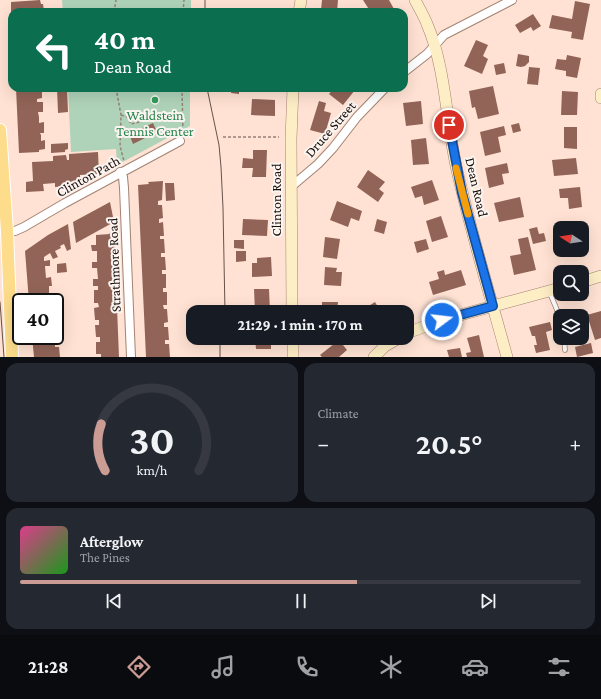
<!DOCTYPE html>
<html lang="en">
<head>
<meta charset="utf-8">
<style>
	:root { --surface:#171b24; --page:#242831; --text:#f1f3f6; --muted:#9ea1a6; --line:#363941; --accent:#ca9c94 }
	body { margin:0; font-family:"Crimson Pro",serif; background:var(--page); color:var(--text); height:100vh; display:flex; flex-direction:column; font-size:15px; white-space:nowrap }
	* { box-sizing:border-box; margin:0 }
	p { font-size:13px; color:var(--muted) }
	.icon { flex:none; width:22px; height:22px; fill:none; stroke:currentColor; stroke-width:2; stroke-linecap:round; stroke-linejoin:round }
	.map { position:relative; height:357px; overflow:hidden }
	.panel { display:flex; flex-direction:column; gap:6px; padding:6px; background:#0d0f14; flex:1 }
	.panel>* { flex:none }
	.top-card { position:absolute; left:8px; top:8px; width:400px; height:84px; border-radius:12px; box-shadow:0 4px 16px #0002; background:#0b6e4f; color:#fff; overflow:hidden }
	.needle { width:26px; rotate:282deg }
	.controls { position:absolute; left:553px; top:221px; display:grid; gap:8px }
	.controls a { display:grid; place-items:center; width:36px; height:36px; border-radius:8px; background:var(--surface); box-shadow:0 4px 16px #0002; font-size:20px }
	.speed { position:absolute; left:12px; top:293px; display:flex; gap:8px; font-size:20px; font-weight:700; text-align:center }
	.speed>* { display:grid; place-content:center; width:52px; height:52px; border-radius:50%; background:var(--surface); box-shadow:0 4px 16px #0002; line-height:1 }
	.speed .limit { border:2px solid #111; border-radius:6px; background:#fff; color:#111 }
	.pin { position:absolute; display:grid; place-items:center; width:34px; height:34px; color:#fff; margin:-17px; border:2px solid #fff; border-radius:50%; box-shadow:0 1px 4px #0007 }
	.me { position:absolute; width:44px; margin:-22px; rotate:75deg; stroke-linejoin:round; filter:drop-shadow(0 0 3px #0008) }
	.turn { display:flex; align-items:center; gap:14px; height:84px; padding:0 20px; font-size:18px }
	.turn .icon { width:52px; height:52px; stroke-width:2.5 }
	.turn b { display:block; font-size:28px; line-height:34px }
	.big { font-size:30px; font-weight:700; line-height:1.1 }
	.panel .card { flex:1; display:flex; flex-direction:column; justify-content:center; gap:6px; min-width:0; padding:0 14px; border-radius:12px; background:var(--page) }
	.panel .dial { align-items:center; gap:0 }
	.dial svg { height:104px; overflow:visible; fill:none; stroke:var(--line); stroke-width:7; stroke-linecap:round; text-anchor:middle }
	.dial text { fill:var(--text); stroke:none }
	.song { display:flex; align-items:center; gap:12px }
	.cover { width:48px; height:48px; border-radius:6px; background:linear-gradient(135deg,hsl(330 70% 55%),hsl(120 70% 35%)) }
	.played { height:4px; border-radius:2px; background:linear-gradient(90deg,var(--accent) 60%,var(--line) 60%) }
	.keys { display:flex; justify-content:space-around; direction:ltr }
	.heat { display:flex; justify-content:space-between; align-items:center; font-size:22px; direction:ltr }
	.panel .tiles { flex:1; display:grid; gap:6px; grid-template-columns:1fr 1fr }
	.card:last-child { grid-column:span 2 }
	.trip { position:absolute; left:186px; top:305px; width:228px; height:40px; border-radius:12px; background:var(--surface); box-shadow:0 4px 16px #0002; font-weight:700; line-height:40px; text-align:center }
	.tabs { display:flex; height:64px; justify-content:space-around; align-items:center; background:#090b0e; color:var(--muted) }
	.tabs .icon { width:28px; height:28px }
	.tabs .selected { color:var(--accent) }
	.tabs b { font-size:18px; color:var(--text) }
	.map>svg:first-child { display:block }
</style>
</head>
<body>
<div class="map">
<svg width="601" height="357" viewBox="0 0 601 357">
	<rect width="100%" height="100%" fill="#ffe2d3"/>
	<!-- green -->
	<path fill="#afd3b9" d="M62 0H191V12H63Z
		M68 88H190V126L117 165 116 149 71 152Z"/>
	<!-- building -->
	<path fill="#926458" d="M40 0 41 4H43L44 11 11 12V2Z
		M322 0H338L337 12 321 10Z
		M363 0H389L394 9 389 12H375L373 9 370 11Z
		M575 1 590 4 583 40 571 38 572 32 549 28 552 15 572 19Z
		M257 9 277 11V12H256Z
		M533 14 541 26 533 31 531 27 520 33 515 25Z
		M476 40 488 45 483 56 488 59 482 74 464 66Z
		M518 54 529 56V62L525 66 521 67 516 66Z
		M567 55 581 58 577 78 566 76V71L555 69 557 59 566 60Z
		M504 63 506 73 496 75 494 65Z
		M529 67 540 68 538 85 527 84Z
		M493 86 499 114 478 119 475 107 472 108 469 91Z
		M16 88H42V98L37 99V102H43V112H38L39 117V123L44 122V133H40L41 135V141L45 140V149L39 150V152L19 153Z
		M57 88H67L68 112 58 113Z
		M232 88H239V94L231 93Z
		M334 88H352L355 90 343 105 329 94Z
		M562 91 578 92 577 115H561Z
		M252 99 275 100V116L251 115Z
		M319 101 326 103 324 111 331 113 325 134 310 130Z
		M421 101 423 124 406 126 403 103Z
		M153 123 157 132 133 144 129 134Z
		M519 123 521 131 513 133 511 125Z
		M504 126 506 135 498 137 501 152 485 156 480 132Z
		M564 127H577V149L564 148Z
		M426 138 429 164 413 165 411 140Z
		M68 143V149L65 150V152L51 153V144Z
		M253 150H267L266 177H252L253 168H242L243 158 253 159Z
		M98 152 99 174 80 175V181L68 182 69 186 55 187V183L43 184 44 191 26 192V182L33 181 32 162 53 161V156L66 155 67 160H69V154Z
		M576 158 578 174 554 176 552 160Z
		M507 163 509 173 502 174 504 184 489 188 485 168Z
		M368 170 385 182 379 189 384 193 378 202 357 187Z
		M432 180 439 200 424 205 422 196 415 198 411 187Z
		M163 181 162 200 158 201V205H162L163 218 159 219V223L163 222 164 236H160V239H164L165 253H161V257H165L166 270H162V274H166V288H163V292H167V305H163L164 309H167L168 322 164 323V327H168L169 340H165V344H169L170 357H146L138 185 149 184 148 182Z
		M165 183H174L175 200 166 201Z
		M580 187 582 207 569 209 568 198H560L559 189Z
		M520 197 524 217 499 222 494 203Z
		M337 201 362 211 359 221 351 218 348 227 330 220Z
		M110 202 114 222 76 243 73 222Z
		M441 216 448 237 432 242 426 221Z
		M243 219 268 220 267 236 242 235Z
		M377 219 387 222 384 234 374 231Z
		M583 223 589 250 572 254 571 250H582V228H571L570 226Z
		M68 224 71 249 67 251 64 244 60 246 61 248 55 251 58 257 53 259 50 253 44 257V261L50 260V266H45L46 278 51 277 52 286H49V294H55L56 302H29L25 251 48 235Z
		M537 227 539 234 544 233 546 241 533 244 529 229Z
		M109 233H114L119 357H101V354H96V342H100V337H96L95 325H99V320H95L94 308 99 307 98 303H94V290H98V286H93V279H98L97 268H92V262H97V251H92L91 245H96V235L110 234Z
		M325 237 340 239 337 259 323 257Z
		M528 237 536 270 514 275 510 256 521 254 518 239Z
		M426 239 429 249 417 253 414 242Z
		M234 240H244V249L234 248Z
		M236 251H246V261L236 262Z
		M271 257 272 276 252 277V263H257V258Z
		M66 263 67 272 57 273V264Z
		M325 267 337 268 336 272H342L341 286 324 285Z
		M444 270 445 275 461 270 466 285 433 295 429 282 439 279 437 272Z
		M254 289H269L270 312H255Z
		M322 302H338L337 312H322Z
		M375 302 381 312H359Z
		M601 311V338L595 340 587 315Z
		M550 322 552 330 546 332 550 350 536 353 534 345H537L535 336H532L529 327Z
		M479 335 484 357H467L466 353 471 352 467 338Z
		M32 336H55V347H59L60 357H34Z
		M255 338H271V349H256Z
		M339 340 347 350 339 357H322L320 355Z
		M591 343 593 353 577 357 575 347Z
		M460 348 462 357H449L447 350Z"/>
	<g fill="none" stroke-linecap="round" stroke-linejoin="round">
		<defs>
			<path id="lane" d="M549 291 560 317
				M564 338 565 350"/>
			<path id="street" d="M404 72 427 54 444 35 512 0
				M120 172 123 177 124 188 131 357
				M292 186 318 164 333 148 357 117 385 88
				M7 231H15L24 227 65 203 180 141"/>
			<path id="secondary" d="M415 0C419 8 424 16 427 24 446 68 446 123 457 170 471 233 490 295 507 357
				M299 12 301 0
				M601 94V98
				M582 282 601 276
				M292 312 291 139 293 88
				M407 333 442 320 560 288
				M293 338V357
				M374 357 385 346 399 338"/>
			<path id="primary" d="M0 130 7 231 12 357"/>
		</defs>
		<!-- lane casing -->
		<use href="#lane" stroke="#a38272" stroke-width="5.5"/>
		<!-- street casing -->
		<use href="#street" stroke="#a38272" stroke-width="10"/>
		<!-- secondary casing -->
		<use href="#secondary" stroke="#a38272" stroke-width="12"/>
		<!-- primary casing -->
		<use href="#primary" stroke="#fff" stroke-width="14"/>
		<!-- path -->
		<path stroke="#978176" stroke-width="1.5" stroke-dasharray="3 2" stroke-linecap="butt" d="M114 12 116 0
			M183 12 184 0
			M116 88 121 115 120 146 124 161
			M182 88 183 134
			M121 115 127 117 131 124 156 118 182 116
			M223 137H279"/>
		<!-- lane -->
		<use href="#lane" stroke="#fff" stroke-width="4"/>
		<!-- street -->
		<use href="#street" stroke="#fff" stroke-width="8"/>
		<!-- secondary -->
		<use href="#secondary" stroke="#feeec6" stroke-width="11"/>
		<!-- primary -->
		<use href="#primary" stroke="#fddd8c" stroke-width="12"/>
		<!-- tram -->
		<path stroke="#65534a" stroke-width="1" d="M205 12V0
			M207 88 219 145 221 167 223 208 225 312
			M0 302 4 357
			M220 338V357"/>
	</g>
	<g fill="none" stroke-linecap="round" stroke-linejoin="round">
		<defs>
			<path id="route" d="M442 320 493 306 462 193 449 125"/>
		</defs>
		<!-- route casing -->
		<use href="#route" stroke="#114b97" stroke-width="10"/>
		<!-- route -->
		<use href="#route" stroke="#1a73e8" stroke-width="7"/>
		<!-- slow -->
		<path stroke="#f59e0b" stroke-width="7" d="M456 168 468 214"/>
	</g>
	<!-- markers -->
	<circle fill="#2e9e5b" stroke="#fbf4f0" stroke-width="1.5" cx="155" cy="100" r="4"/>
	<g text-anchor="middle" dominant-baseline="central" stroke-width="4" stroke-linejoin="round" paint-order="stroke">
		<!-- leisure labels -->
		<g font-size="14" fill="#27864d" stroke="#fbf4f0">
			<text x="155" y="115">Waldstein<tspan x="155" dy="16">Tennis Center</tspan></text>
		</g>
		<!-- street labels -->
		<g font-size="14" fill="#1a0e08" stroke="#fbf4f0">
			<text transform="translate(330 129) rotate(-49)">Druce Street</text>
			<text transform="translate(88 176) rotate(-29)">Clinton Path</text>
			<text transform="translate(477 187) rotate(77)">Dean Road</text>
			<text transform="translate(276 200) rotate(-90)">Clinton Road</text>
			<text transform="translate(114 265) rotate(-92)">Strathmore Road</text>
		</g>
	</g>
</svg>
<div class="controls">
<a><svg class="needle" viewBox="-14 -14 28 28"><path d="M0-13l5 13h-10z" fill="#e53935"/><path d="M0 13l5-13h-10z" fill="#9ea1a6"/></svg></a>
<a><svg class="icon" aria-label="search" viewBox="0 0 24 24"><circle cx="10" cy="10" r="6"/><path d="M15 15l6 6"/></svg></a>
<a><svg class="icon" aria-label="layers" viewBox="0 0 24 24"><path d="M12 4l9 5-9 5-9-5zM3 14l9 5 9-5"/></svg></a>
</div>
<div class="speed"><div class="limit">40</div></div>
<div class="pin" style="left:449px;top:125px;background:#d93025"><svg class="icon" aria-label="arrive" viewBox="0 0 24 24"><path d="M6 21V4h12l-3 4 3 4H6"/></svg></div>
<svg class="me" style="left:442px;top:320px" viewBox="-20 -20 40 40"><circle r="17" fill="#1a73e8" stroke="#fff" stroke-width="3"/><path d="M0-11L8 9 0 5-8 9z" fill="#fff"/></svg>
<div class="trip">21:29 · 1 min · 170 m</div>
<div class="top-card">
<div class="turn"><svg class="icon" aria-label="left" viewBox="0 0 24 24"><path d="M17 20v-9H6M10 6l-5 5 5 5"/></svg><div><b>40 m</b>Dean Road</div></div>
</div>
</div>
<section class="panel">
<div class="tiles">
<div class="card dial"><svg viewBox="0 0 100 80">
<path d="M14 69A42 42 0 1 1 86 69"/>
<path d="M14 69A42 42 0 0 1 11 33" stroke="#ca9c94"/>
<text x="50" y="56" font-size="32" font-weight="700">30</text>
<text x="50" y="72" font-size="11">km/h</text>
</svg></div>
<div class="card"><p>Climate</p>
<div class="heat"><a>−</a><b class="big">20.5°</b><a>+</a></div>
</div>
<div class="card">
<div class="song"><i class="cover"></i><div><b>Afterglow</b><p>The Pines</p></div></div>
<div class="played"></div>
<div class="keys"><svg class="icon" aria-label="previous" viewBox="0 0 24 24"><path d="M18 5L8 12l10 7zM5 5v14"/></svg><svg class="icon" aria-label="pause" viewBox="0 0 24 24"><path d="M8 5v14M16 5v14"/></svg><svg class="icon" aria-label="next" viewBox="0 0 24 24"><path d="M6 5l10 7-10 7zM19 5v14"/></svg></div>
</div>
</div>
</section>
<nav class="tabs">
<b>21:28</b>
<svg class="icon selected" aria-label="directions" viewBox="0 0 24 24"><path d="M12 3l9 9-9 9-9-9zM9 14v-3h6M13 9l2 2-2 2"/></svg>
<svg class="icon" aria-label="music" viewBox="0 0 24 24"><path d="M9 18V5l10-2v13"/><circle cx="6" cy="18" r="3"/><circle cx="16" cy="16" r="3"/></svg>
<svg class="icon" aria-label="phone" viewBox="0 0 24 24"><path d="M5 4h4l2 5-3 2q2 4 5 5l2-3 5 2v4C11 20 4 13 5 4z"/></svg>
<svg class="icon" aria-label="climate" viewBox="0 0 24 24"><path d="M12 3v18M4 7l16 10M4 17L20 7"/></svg>
<svg class="icon" aria-label="car" viewBox="0 0 24 24"><path d="M5 17H2v-5l4-1 3-4h7l3 4 3 1v5h-3M9 17h6M6 11h13"/><circle cx="7" cy="17" r="2"/><circle cx="17" cy="17" r="2"/></svg>
<svg class="icon" aria-label="filters" viewBox="0 0 24 24"><path d="M4 7h16M4 17h16"/><circle cx="9" cy="7" r="2"/><circle cx="15" cy="17" r="2"/></svg>
</nav>
</body>
</html>
